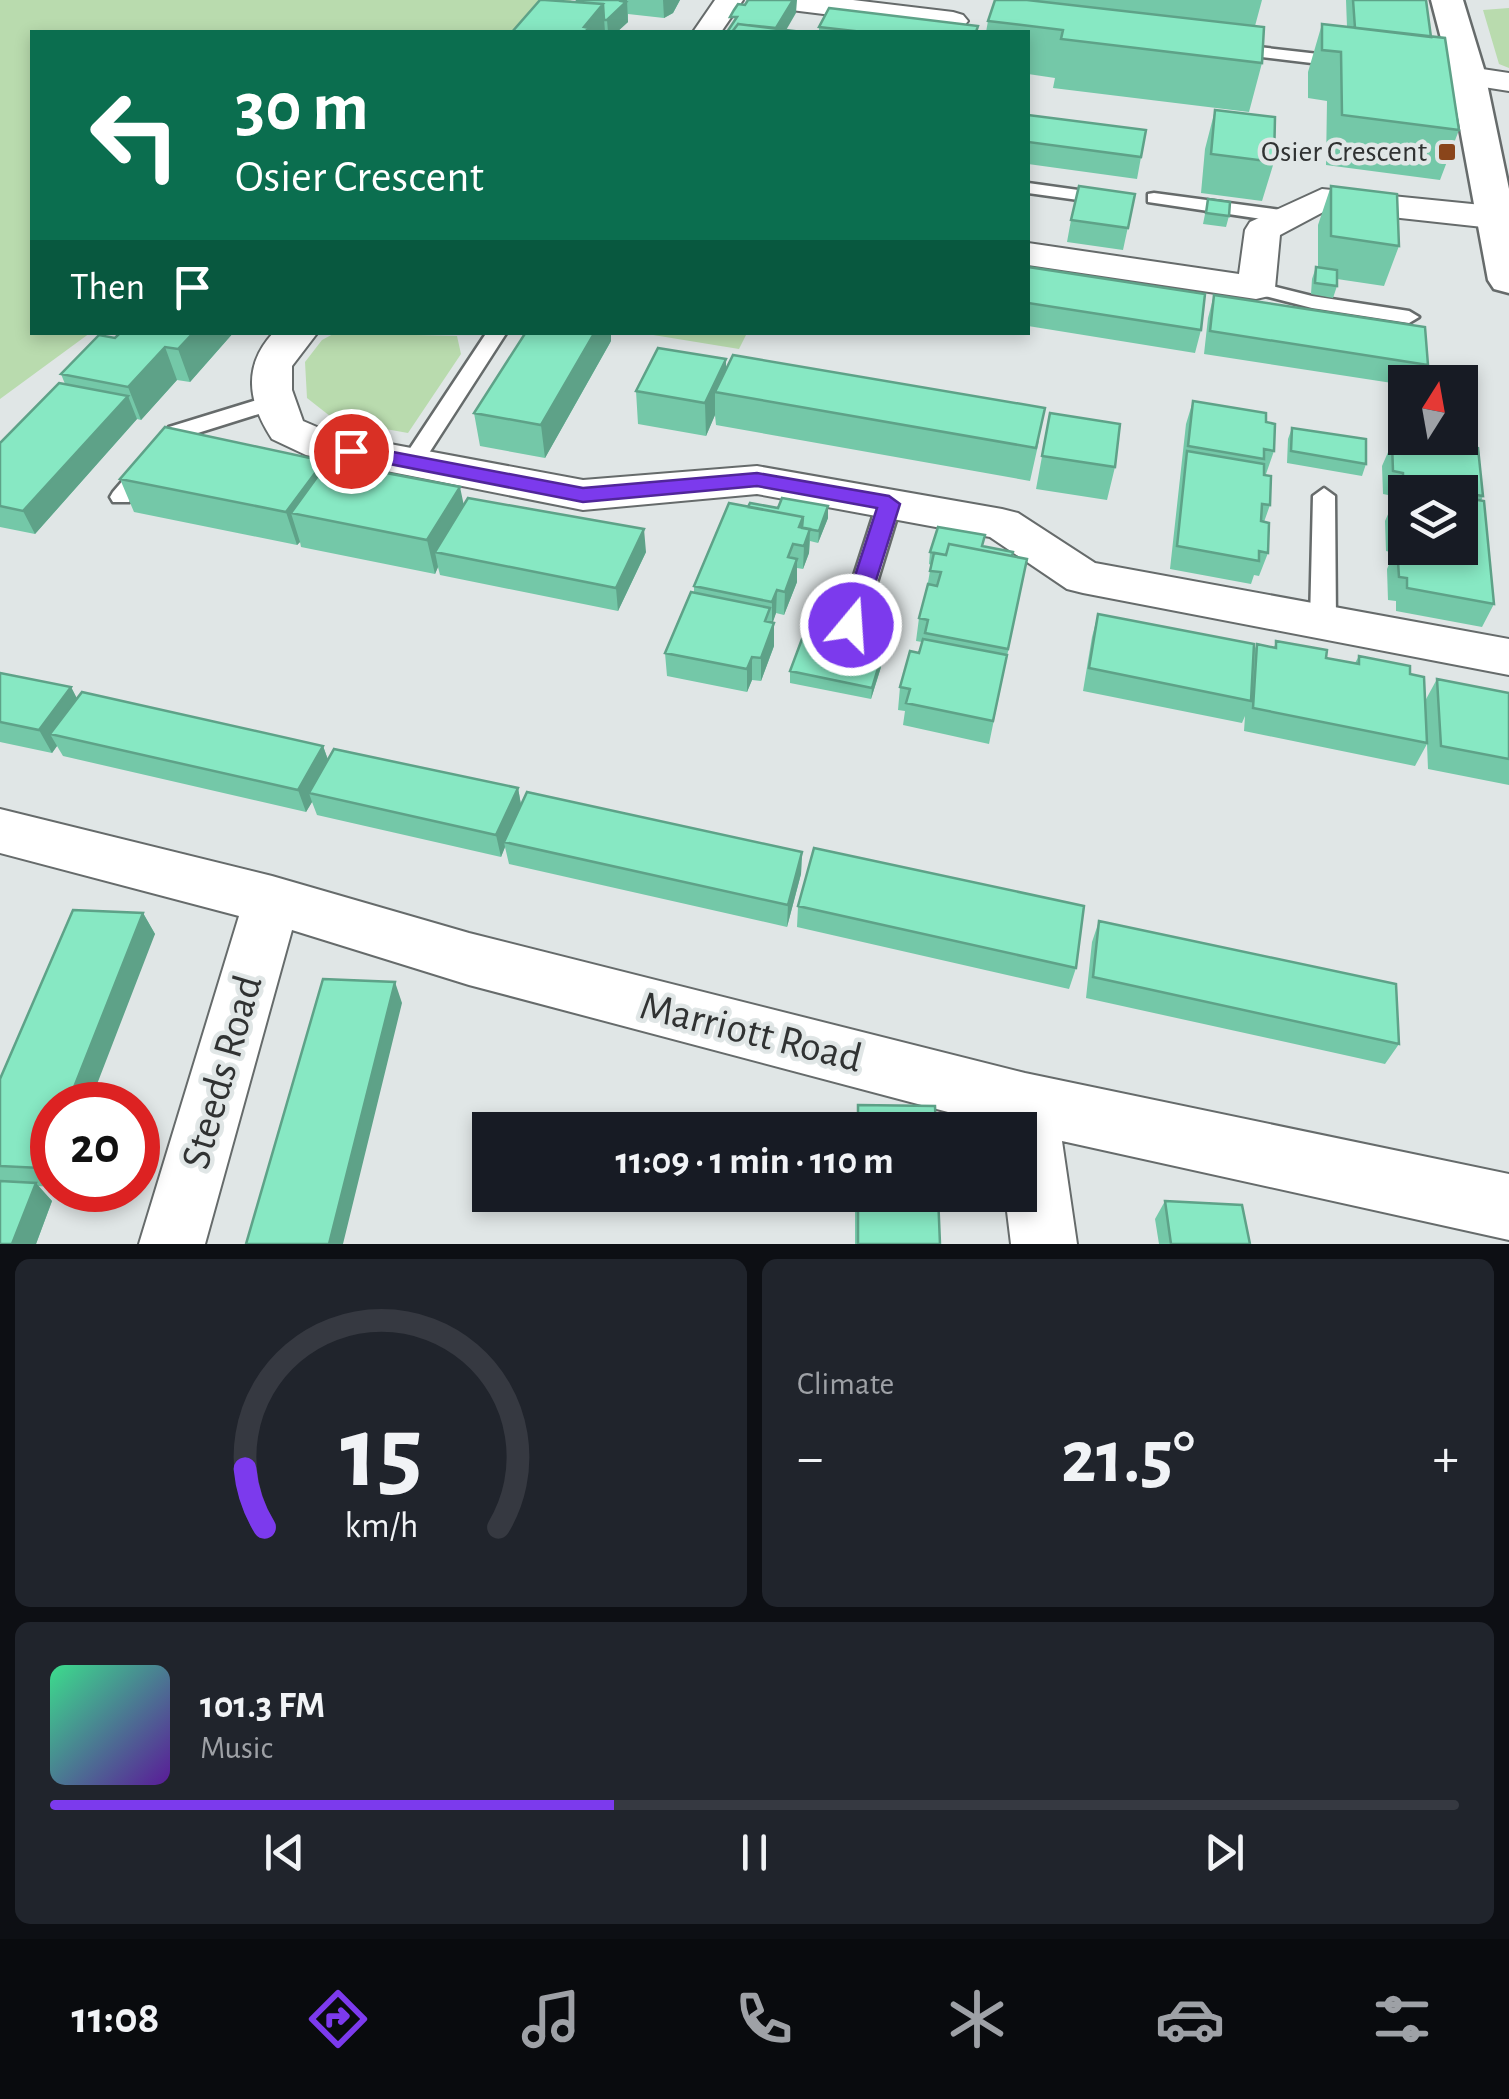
<!DOCTYPE html>
<html lang="en">
<head>
<meta charset="utf-8">
<style>
	:root { --surface:#171b24; --page:#20242c; --text:#f1f3f6; --muted:#9ea1a6; --line:#363941; --accent:#7c3aed }
	body { margin:0; font-family:"Alegreya Sans",sans-serif; background:var(--page); color:var(--text); height:100vh; display:flex; flex-direction:column; font-size:38px; white-space:nowrap }
	* { box-sizing:border-box; margin:0 }
	p { font-size:32px; color:var(--muted) }
	.icon { flex:none; width:55px; height:55px; fill:none; stroke:currentColor; stroke-width:2; stroke-linecap:round; stroke-linejoin:round }
	.map { position:relative; height:1244px; overflow:hidden }
	.details { display:flex; flex-direction:column; gap:15px; padding:15px; background:#0d0f14; flex:1 }
	.details>* { flex:none }
	.hud { position:absolute; left:30px; top:30px; width:1000px; height:305px; border-radius:0px; box-shadow:0 5px 15px #0003; background:#0b6e4f; color:#fff; overflow:hidden }
	.needle { width:65px; rotate:11deg }
	.fabs { position:absolute; left:1388px; top:365px; display:grid; gap:20px }
	.fabs a { display:grid; place-items:center; width:90px; height:90px; border-radius:0px; background:var(--surface); box-shadow:0 5px 15px #0003; font-size:50px }
	.speed { position:absolute; left:30px; top:1082px; display:flex; gap:20px; font-size:50px; font-weight:700; text-align:center }
	.speed>* { display:grid; place-content:center; width:130px; height:130px; border-radius:50%; background:var(--surface); box-shadow:0 5px 15px #0003; line-height:1 }
	.speed .limit { border:15px solid #d22; background:#fff; color:#111 }
	.pin { position:absolute; display:grid; place-items:center; width:85px; height:85px; color:#fff; margin:-42px; border:5px solid #fff; border-radius:50%; box-shadow:0 2px 10px #0007 }
	.me { position:absolute; width:110px; margin:-55px; rotate:18deg; stroke-linejoin:round; filter:drop-shadow(0 0 8px #0008) }
	.turn { display:flex; align-items:center; gap:35px; height:210px; padding:0 40px; font-size:45px }
	.turn .icon { width:130px; height:130px; stroke-width:2.5 }
	.turn b { display:block; font-size:70px; line-height:85px }
	.then { display:flex; align-items:center; height:95px; padding:0 40px; background:#0003; gap:20px; font-size:38px }
	.big { font-size:75px; font-weight:600; line-height:1.1 }
	.details .widget { flex:1; display:flex; flex-direction:column; justify-content:center; gap:15px; min-width:0; padding:0 35px; border-radius:15px; background:var(--page) }
	.details .dial { align-items:center; gap:0 }
	.dial svg { height:260px; overflow:visible; fill:none; stroke:var(--line); stroke-width:7; stroke-linecap:round; text-anchor:middle }
	.dial text { fill:var(--text); stroke:none }
	.song { display:flex; align-items:center; gap:30px }
	.cover { width:120px; height:120px; border-radius:15px; background:linear-gradient(135deg,hsl(150 70% 55%),hsl(270 70% 35%)) }
	.played { height:10px; border-radius:5px; background:linear-gradient(90deg,var(--accent) 40%,var(--line) 40%) }
	.keys { display:flex; justify-content:space-around; direction:ltr }
	.heat { display:flex; justify-content:space-between; align-items:center; font-size:55px; direction:ltr }
	.details .tiles { flex:1; display:grid; gap:15px; grid-template-columns:1fr 1fr }
	.widget:last-child { grid-column:span 2 }
	.trip { position:absolute; left:472px; top:1112px; width:565px; height:100px; border-radius:0px; background:var(--surface); box-shadow:0 5px 15px #0003; font-weight:600; line-height:100px; text-align:center }
	.menu { display:flex; height:160px; justify-content:space-around; align-items:center; background:#090b0e; color:var(--muted) }
	.menu .icon { width:70px; height:70px }
	.menu .selected { color:var(--accent) }
	.menu b { font-size:45px; color:var(--text) }
	.map>svg:first-child { display:block }
</style>
</head>
<body>
<div class="map">
<svg width="1509" height="1244" viewBox="0 0 1509 1244">
	<rect width="100%" height="100%" fill="#e0e6e6"/>
	<!-- green -->
	<path fill="#b9dbae" d="M0 0H572L519 32H32V332L90 333 0 399Z
		M1509 8V68L1499 64 1483 10Z
		M335 333 457 336 461 354 408 433 335 420 307 398 305 362 322 340Z
		M641 333H747L739 349Z"/>
	<g fill="none" stroke-linecap="round" stroke-linejoin="round">
		<defs>
			<path id="service" d="M1101 29 1345 57 1353 62 1345 67 1096 37 1093 34Z
				M1028 183 1107 194 1116 199 1107 204 1028 193Z
				M1154 193 1288 211 1297 217 1288 223 1148 202V194Z
				M1256 282 1312 296 1409 311 1419 317 1409 323 1312 308 1249 292V284Z
				M487 332H507L420 467H404L401 462Z
				M273 395 284 402 281 407 185 437 129 502H113L110 497 113 492 169 427Z
				M1324 488 1335 496 1336 622 1332 628H1314L1310 622 1313 496Z
				M889 496 901 504 864 625 860 631H842L838 625 877 504Z"/>
			<path id="minor" d="M715 0H743L721 32H693Z
				M769 0H853L953 12 963 15 968 21 963 27 953 30 783 9 773 6Z
				M1469 67 1509 73V91L1458 83 1454 76 1458 69Z
				M1322 189 1492 206 1504 210 1509 218 1504 224 1492 228 1327 210 1280 235 1275 288 1269 296 1256 299 1028 265V243L1239 274 1245 230 1250 222Z
				M274 332H318L292 366V390L303 421 331 433 583 480 757 466 1002 509 1018 513 1095 563 1509 639V675L1083 593 1067 589 990 537 757 494 583 510 306 455 272 439C248 402 242 366 274 332Z
				M0 809 272 876 469 933 1025 1073 1509 1174V1240L1062 1141 1077 1244H1011L1005 1195H1020V1130H997V1125L469 985 292 930 205 1244H139L239 916 0 853Z"/>
			<path id="tertiary" d="M1431 0H1463L1484 69 1509 189V293L1494 289 1488 280 1449 69Z"/>
		</defs>
		<!-- service casing -->
		<use href="#service" stroke="#666b6b" stroke-width="5"/>
		<!-- minor casing -->
		<use href="#minor" stroke="#666b6b" stroke-width="4"/>
		<!-- tertiary casing -->
		<use href="#tertiary" stroke="#666b6b" stroke-width="5"/>
		<!-- service -->
		<use href="#service" fill="#fff" fill-rule="evenodd"/>
		<!-- minor -->
		<use href="#minor" fill="#fff" fill-rule="evenodd"/>
		<!-- tertiary -->
		<use href="#tertiary" fill="#fff" fill-rule="evenodd"/>
	</g>
	<!-- wall -->
	<path fill="#74c8a8" fill-rule="evenodd" d="M578 0H680L673 13 664 18 628 14V22L617 32H512Z
		M995 0H1262L1255 26 1262 63 1249 112 1053 88 1055 78 1028 74V32H986L988 21Z
		M1346 0H1426L1431 37 1459 130 1440 180 1326 165 1327 101 1308 98V72L1322 24 1347 27Z
		M978 26 977 32H819V27Z
		M1215 110 1274 162 1262 201 1201 193 1205 149Z
		M1028 115 1146 130 1137 179 1028 164Z
		M1331 186 1399 246 1384 286 1337 279V286L1333 298 1311 294 1312 279 1316 267H1318V225Z
		M1135 194 1123 250 1067 242 1071 220Z
		M1208 199 1229 216 1226 227 1203 224Z
		M1028 267 1201 330 1195 353 1028 326Z
		M1214 295 1428 365 1420 382H1405V385L1204 354 1208 318Z
		M234 332 190 382 177 380 141 420 137 419 35 534 0 527V443L65 384 61 374 115 338Z
		M611 341 545 458 480 446 474 413Z
		M726 359V370L1039 441 1030 481 716 425 715 415 706 436 638 424 636 391Z
		M1193 401 1266 422 1274 451 1266 474H1264L1270 505 1264 522 1268 553 1259 576 1254 575 1251 584 1170 569 1186 424Z
		M1050 413 1115 467 1107 500 1036 489Z
		M1292 428 1366 464 1362 476 1287 463 1288 439Z
		M1401 435 1483 496 1481 501 1494 604 1482 627 1396 611V601L1388 600 1387 569 1394 553 1386 551 1385 521 1393 503V496L1383 494 1382 466 1392 443 1398 444ZM1405 492H1460V548Z
		M325 466 464 504 646 552 618 611 440 575 438 567 435 574 301 547 300 542 297 545 134 512 120 479Z
		M828 506V518L818 543 810 541 809 553 803 569 797 568V582L784 615 776 613 772 623H774V646L761 681 752 680 747 692 667 676 665 653 694 593V586L748 507 778 508Z
		M983 546 1012 556 1027 559 989 744 903 725 905 711 898 710 900 687 919 653 922 642 916 641 919 618 927 588 931 565 929 564 930 552Z
		M1098 614 1253 653 1257 644 1274 648 1276 641 1326 658 1355 663 1359 656 1410 674 1425 701 1437 679 1509 693V785L1428 769 1427 744 1415 766 1244 731 1245 716 1242 723 1083 691 1092 637Z
		M882 655 881 667 871 699 790 683V671Z
		M0 673 71 687 77 699 323 746 328 760 518 788 521 805 802 852 801 874 787 927 509 864 505 847 501 857 317 815 312 802 306 812 63 756 57 746 52 753 0 742Z
		M798 906 1076 968 1069 989 797 927Z
		M143 913 155 934 52 1105V1187L38 1186 52 1201 36 1244H0V1079Z
		M1099 921 1399 1044 1385 1064 1086 998 1092 942Z
		M855 1195H938L940 1244H855Z
		M1165 1201 1250 1244H1159L1155 1219Z"/>
	<!-- shaded-wall -->
	<path fill="#5ea288" d="M622 0H627L628 22 617 32H608L607 20Z
		M663 0H680L673 13 664 18Z
		M793 0H797L796 13 785 32H774Z
		M603 4 605 32H585L584 27Z
		M194 332H234L190 382 178 349Z
		M595 332H611V341L545 458 541 425Z
		M165 347 177 380 141 420 128 387Z
		M726 359V392H715V415L706 436 705 403Z
		M128 396 137 419 35 534 23 511Z
		M324 461 333 494 291 513 300 542 297 545 286 512Z
		M460 487 467 520 435 552 438 567 435 574 427 540Z
		M828 506V518L818 543 819 531Z
		M644 529 646 552 618 611 616 588Z
		M810 529 809 553 803 569 804 546Z
		M797 559V582L784 615 785 592Z
		M777 590 776 613 772 625V602Z
		M774 623V646L761 681V658Z
		M882 655 881 667 871 699 872 688Z
		M752 657V680L747 692V669Z
		M71 687 83 710 50 734 57 746 52 753 39 730Z
		M323 746 331 768 309 793 312 802 306 812 298 790Z
		M518 788 522 810 504 842 505 847 501 857 496 835Z
		M802 852 801 874 787 927 788 905Z
		M143 913 155 934 89 1105H67Z
		M395 982 402 1003 343 1244H329Z
		M52 1141V1181L41 1168Z
		M36 1183 52 1201 36 1244H12Z"/>
	<!-- building -->
	<path fill="#87e8c3" stroke="#5ea288" stroke-width="2.5" d="M540 0H545L603 4 584 27 589 28 585 32H512Z
		M578 0H622L621 1 626 2 607 20H604L603 4 576 2Z
		M748 0H793L776 28 738 24 732 32H727L737 17H730L734 10 738 4 745 5Z
		M995 0H1027L1264 27 1262 63 1061 39 1063 30 988 21Z
		M1353 0H1426L1431 37 1355 28Z
		M829 8 978 26 976 32H863L819 27Z
		M738 24 802 32H732Z
		M1322 24 1445 38 1459 130 1342 115 1341 52 1322 50Z
		M1215 110 1275 117 1274 162 1211 154Z
		M1028 115 1146 130 1141 157 1028 142Z
		M1079 186 1135 194 1128 228 1071 220Z
		M1331 186 1397 194 1399 246 1331 236Z
		M1208 199 1230 202 1229 216 1206 213Z
		M1028 267 1205 294 1201 330 1028 303Z
		M1316 267 1337 270V286L1315 283Z
		M1214 295 1425 327 1428 365 1210 331Z
		M121 332H194L178 349 165 347 128 387 61 374 99 335 115 338Z
		M526 332H595L541 425 474 413Z
		M658 348 726 359 705 403 636 391Z
		M733 355 1045 408 1036 448 715 392Z
		M59 383 128 396 23 511 0 506V443Z
		M1193 401 1266 413V422L1275 424 1274 451 1264 449V459L1188 446Z
		M1050 413 1120 424 1115 467 1042 456Z
		M165 427 324 461 286 512 120 479Z
		M1292 428 1366 439V464L1291 451Z
		M1401 435 1405 438 1478 448 1483 496 1403 483V473L1393 471 1392 443 1401 444Z
		M1187 451 1264 464V475L1271 476 1270 505 1262 504 1261 521 1269 523 1268 553 1259 551V561L1177 546Z
		M328 462 460 487 427 540 291 513Z
		M1402 488 1431 492H1405V542L1404 529 1397 528 1395 498 1403 499Z
		M1460 497 1484 501 1494 604 1407 588V578L1399 577 1397 546 1405 548H1460Z
		M468 498 644 529 616 588 435 552Z
		M782 498 828 506 819 531 802 528 803 517 748 507 750 503 778 508Z
		M729 503 803 517 799 527 810 529 804 546 793 544 788 557 797 559 785 592 777 590 772 602 694 586Z
		M938 527 985 535 982 546 1013 552 1012 556 949 544 946 555 930 552Z
		M949 544 1027 559 1008 649 925 633 928 620 919 618 928 584 937 586 941 572 930 571 934 553 946 555Z
		M691 592 770 608 765 621 774 623 761 658 752 657 747 669 665 653Z
		M1098 614 1254 644 1251 701 1089 668Z
		M802 639 882 655 872 688 790 671Z
		M923 639 1007 655 993 721 906 703 910 689 900 687 910 651 919 653Z
		M1276 641 1327 650 1326 658 1359 664V656L1410 666V674L1424 677 1427 743 1253 708 1257 644 1276 648Z
		M0 673 71 687 39 730 0 722Z
		M1437 679 1509 693V759L1441 746Z
		M82 692 323 746 298 790 50 734Z
		M334 749 518 788 496 835 309 793Z
		M527 792 802 852 788 905 504 842Z
		M814 848 1084 906 1076 968 798 906Z
		M73 910 143 913 67 1105H52V1141L41 1168 0 1166V1079Z
		M1099 921 1396 984 1399 1044 1093 977Z
		M323 979 395 982 329 1244H246Z
		M858 1105 935 1106 936 1130H858Z
		M0 1181 36 1183 12 1244H0Z
		M858 1195H938L940 1244H858Z
		M1165 1201 1242 1205 1250 1244H1171Z"/>
	<!-- route -->
	<path fill="#7c3aed" stroke="#51269a" stroke-width="2.5" d="M351 444 583 488 757 473 889 496 900 504 862 625 851 634 839 625 877 508 757 486 583 502 344 455 341 451Z"/>
	<!-- markers -->
	<rect fill="#8a451b" stroke="#e0e6e6" stroke-width="4" x="1437" y="142" width="20" height="20" rx="5"/>
	<g text-anchor="middle" dominant-baseline="central" stroke-width="9" stroke-linejoin="round" paint-order="stroke">
		<!-- far-poi labels -->
		<g font-size="30" fill="#303232" stroke="#e0e6e6" text-anchor="end">
			<text x="1427" y="152">Osier Crescent</text>
		</g>
		<!-- near-street labels -->
		<g font-size="42" fill="#303232" stroke="#e0e6e6">
			<text transform="translate(751 1032) rotate(14)">Marriott Road</text>
			<text transform="translate(222 1072) rotate(-74)">Steeds Road</text>
		</g>
	</g>
</svg>
<div class="fabs">
<a><svg class="needle" viewBox="-14 -14 28 28"><path d="M0-13l5 13h-10z" fill="#e53935"/><path d="M0 13l5-13h-10z" fill="#9ea1a6"/></svg></a>
<a><svg class="icon" aria-label="layers" viewBox="0 0 24 24"><path d="M12 4l9 5-9 5-9-5zM3 14l9 5 9-5"/></svg></a>
</div>
<div class="speed"><div class="limit">20</div></div>
<div class="pin" style="left:351px;top:451px;background:#d93025"><svg class="icon" aria-label="arrive" viewBox="0 0 24 24"><path d="M6 21V4h12l-3 4 3 4H6"/></svg></div>
<svg class="me" style="left:851px;top:625px" viewBox="-20 -20 40 40"><circle r="17" fill="#7c3aed" stroke="#fff" stroke-width="3"/><path d="M0-11L8 9 0 5-8 9z" fill="#fff"/></svg>
<div class="trip">11:09 · 1 min · 110 m</div>
<div class="hud">
<div class="turn"><svg class="icon" aria-label="left" viewBox="0 0 24 24"><path d="M17 20v-9H6M10 6l-5 5 5 5"/></svg><div><b>30 m</b>Osier Crescent</div></div>
<div class="then">Then<svg class="icon" aria-label="arrive" viewBox="0 0 24 24"><path d="M6 21V4h12l-3 4 3 4H6"/></svg></div>
</div>
</div>
<section class="details">
<div class="tiles">
<div class="widget dial"><svg viewBox="0 0 100 80">
<path d="M14 69A42 42 0 1 1 86 69"/>
<path d="M14 69A42 42 0 0 1 8 51" stroke="#7c3aed"/>
<text x="50" y="56" font-size="32" font-weight="700">15</text>
<text x="50" y="72" font-size="11">km/h</text>
</svg></div>
<div class="widget"><p>Climate</p>
<div class="heat"><a>−</a><b class="big">21.5°</b><a>+</a></div>
</div>
<div class="widget">
<div class="song"><i class="cover"></i><div><b>101.3 FM</b><p>Music</p></div></div>
<div class="played"></div>
<div class="keys"><svg class="icon" aria-label="previous" viewBox="0 0 24 24"><path d="M18 5L8 12l10 7zM5 5v14"/></svg><svg class="icon" aria-label="pause" viewBox="0 0 24 24"><path d="M8 5v14M16 5v14"/></svg><svg class="icon" aria-label="next" viewBox="0 0 24 24"><path d="M6 5l10 7-10 7zM19 5v14"/></svg></div>
</div>
</div>
</section>
<nav class="menu">
<b>11:08</b>
<svg class="icon selected" aria-label="directions" viewBox="0 0 24 24"><path d="M12 3l9 9-9 9-9-9zM9 14v-3h6M13 9l2 2-2 2"/></svg>
<svg class="icon" aria-label="music" viewBox="0 0 24 24"><path d="M9 18V5l10-2v13"/><circle cx="6" cy="18" r="3"/><circle cx="16" cy="16" r="3"/></svg>
<svg class="icon" aria-label="phone" viewBox="0 0 24 24"><path d="M5 4h4l2 5-3 2q2 4 5 5l2-3 5 2v4C11 20 4 13 5 4z"/></svg>
<svg class="icon" aria-label="climate" viewBox="0 0 24 24"><path d="M12 3v18M4 7l16 10M4 17L20 7"/></svg>
<svg class="icon" aria-label="car" viewBox="0 0 24 24"><path d="M5 17H2v-5l4-1 3-4h7l3 4 3 1v5h-3M9 17h6M6 11h13"/><circle cx="7" cy="17" r="2"/><circle cx="17" cy="17" r="2"/></svg>
<svg class="icon" aria-label="filters" viewBox="0 0 24 24"><path d="M4 7h16M4 17h16"/><circle cx="9" cy="7" r="2"/><circle cx="15" cy="17" r="2"/></svg>
</nav>
</body>
</html>
